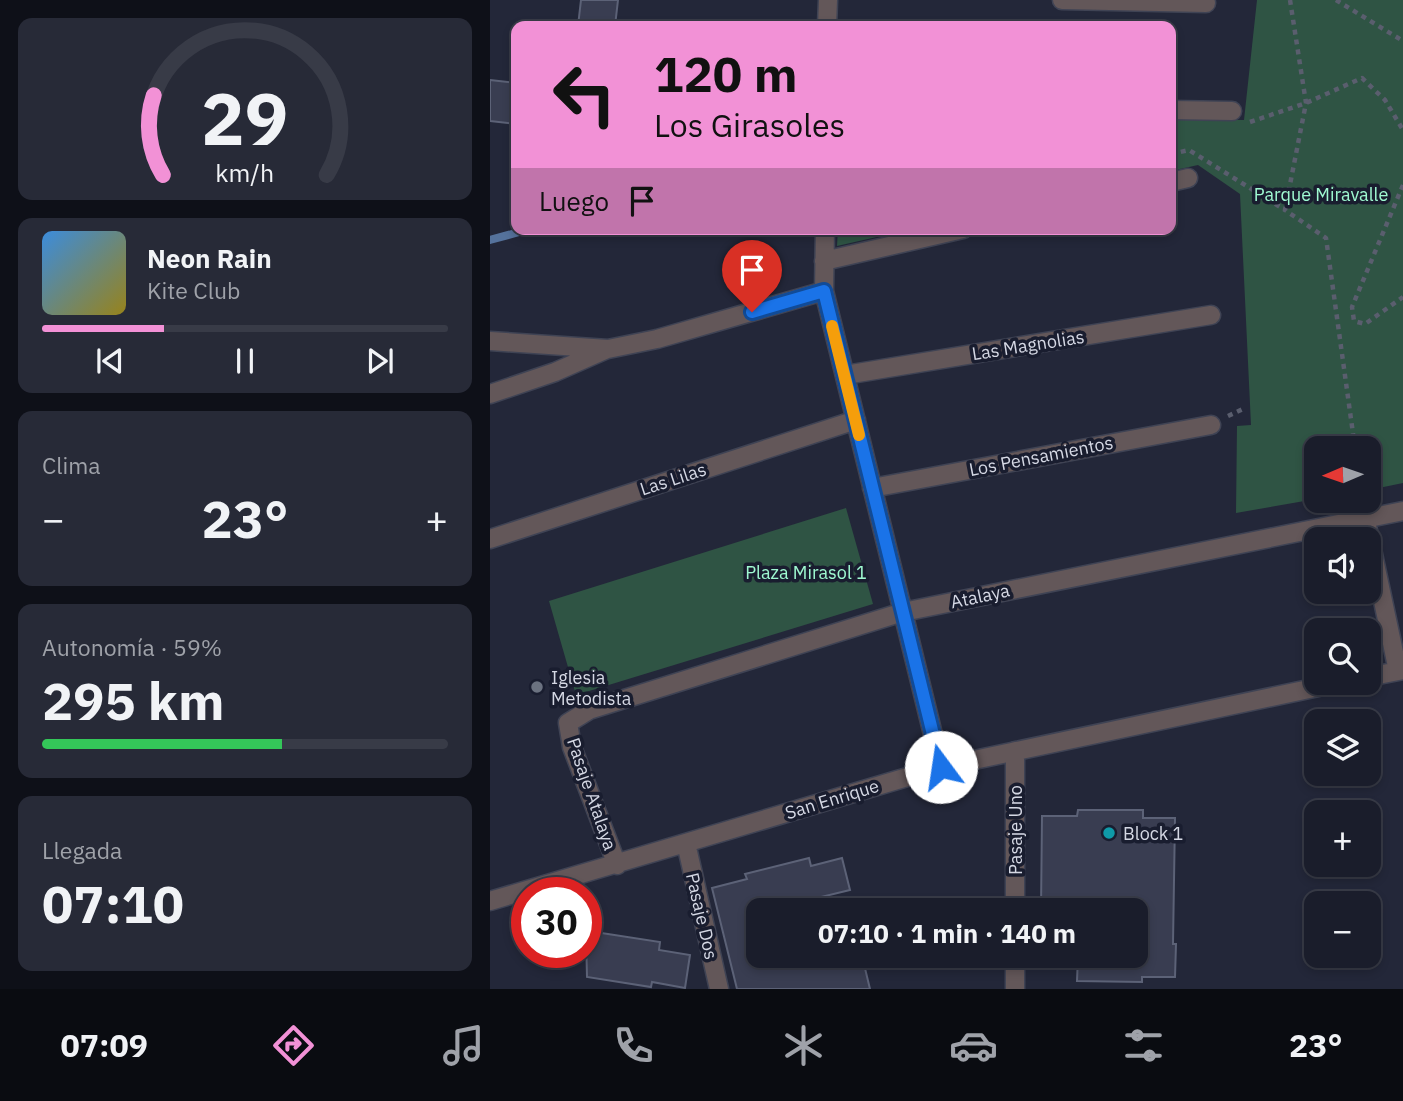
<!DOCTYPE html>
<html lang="es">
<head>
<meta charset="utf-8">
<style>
	:root { --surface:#1a1d2b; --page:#272a37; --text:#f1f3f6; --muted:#9fa2a9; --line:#383b47; --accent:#f291d6 }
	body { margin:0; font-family:"IBM Plex Sans",sans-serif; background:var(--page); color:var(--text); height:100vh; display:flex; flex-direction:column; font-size:26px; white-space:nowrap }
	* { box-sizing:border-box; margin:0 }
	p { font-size:23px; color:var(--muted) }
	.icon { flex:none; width:38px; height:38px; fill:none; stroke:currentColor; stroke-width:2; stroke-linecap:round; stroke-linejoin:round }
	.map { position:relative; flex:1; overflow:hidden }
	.details { display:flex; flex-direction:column; gap:18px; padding:18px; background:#0e1018; width:490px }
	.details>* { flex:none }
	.guide { position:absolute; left:21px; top:21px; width:665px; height:214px; border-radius:14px; box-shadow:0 4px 10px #0003,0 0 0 2px var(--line); background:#f291d6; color:#111; overflow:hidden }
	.needle { width:46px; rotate:268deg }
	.fabs { position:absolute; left:814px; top:436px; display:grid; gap:14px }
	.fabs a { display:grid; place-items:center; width:77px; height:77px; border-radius:14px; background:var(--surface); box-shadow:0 4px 10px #0003,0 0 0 2px var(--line); font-size:35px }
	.speed { position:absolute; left:21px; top:877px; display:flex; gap:14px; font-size:35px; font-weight:700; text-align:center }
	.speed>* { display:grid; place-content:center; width:91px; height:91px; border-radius:50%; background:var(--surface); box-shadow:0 4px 10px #0003,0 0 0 2px var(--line); line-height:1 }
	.speed .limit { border:10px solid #d22; background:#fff; color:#111 }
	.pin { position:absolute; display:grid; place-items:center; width:60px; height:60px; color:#fff; margin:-72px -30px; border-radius:50% 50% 50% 0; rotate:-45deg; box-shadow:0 0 7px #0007 }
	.pin .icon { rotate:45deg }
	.me { position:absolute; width:77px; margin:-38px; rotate:346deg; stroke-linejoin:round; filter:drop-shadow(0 0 5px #0008) }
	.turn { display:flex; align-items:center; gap:24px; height:147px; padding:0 28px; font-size:32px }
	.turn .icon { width:91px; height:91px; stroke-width:2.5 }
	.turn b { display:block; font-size:49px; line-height:60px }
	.then { display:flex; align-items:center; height:66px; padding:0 28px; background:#0003; gap:14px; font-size:26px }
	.big { font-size:52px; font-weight:700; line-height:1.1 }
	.details .tile { flex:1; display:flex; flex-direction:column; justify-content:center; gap:10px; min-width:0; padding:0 24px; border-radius:14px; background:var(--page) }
	.details .dial { align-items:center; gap:0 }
	.dial svg { height:182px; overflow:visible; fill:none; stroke:var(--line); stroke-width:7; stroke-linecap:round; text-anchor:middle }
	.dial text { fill:var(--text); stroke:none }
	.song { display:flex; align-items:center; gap:21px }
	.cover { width:84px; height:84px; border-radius:10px; background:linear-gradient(135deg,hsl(210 70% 55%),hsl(50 70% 35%)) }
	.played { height:7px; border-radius:4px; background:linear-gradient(90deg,var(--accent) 30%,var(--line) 30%) }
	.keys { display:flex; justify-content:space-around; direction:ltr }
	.heat { display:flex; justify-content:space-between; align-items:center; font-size:38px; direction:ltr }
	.charge { height:10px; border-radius:5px; background:linear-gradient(90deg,#34c759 59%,var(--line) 0) }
	.trip { position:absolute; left:256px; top:898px; width:402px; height:70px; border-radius:14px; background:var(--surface); box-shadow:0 4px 10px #0003,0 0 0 2px var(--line); font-weight:700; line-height:70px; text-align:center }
	.tab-bar { display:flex; height:112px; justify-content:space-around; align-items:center; background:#0a0c11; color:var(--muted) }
	.tab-bar .icon { width:49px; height:49px }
	.tab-bar .on { color:var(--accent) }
	.tab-bar b { font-size:32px; color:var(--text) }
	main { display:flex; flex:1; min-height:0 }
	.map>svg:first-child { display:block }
</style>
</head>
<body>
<main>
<section class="details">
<div class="tile dial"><svg viewBox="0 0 100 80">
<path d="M14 69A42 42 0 1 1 86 69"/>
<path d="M14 69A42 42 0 0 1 10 34" stroke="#f291d6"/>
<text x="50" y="56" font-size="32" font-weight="700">29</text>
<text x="50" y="72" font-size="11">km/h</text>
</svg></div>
<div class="tile">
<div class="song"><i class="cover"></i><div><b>Neon Rain</b><p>Kite Club</p></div></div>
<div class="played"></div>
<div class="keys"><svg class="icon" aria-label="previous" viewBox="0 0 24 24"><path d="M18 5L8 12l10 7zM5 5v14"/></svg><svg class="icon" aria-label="pause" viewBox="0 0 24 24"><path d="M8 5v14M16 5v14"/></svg><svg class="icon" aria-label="next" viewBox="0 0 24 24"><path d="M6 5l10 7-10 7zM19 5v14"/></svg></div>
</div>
<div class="tile"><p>Clima</p>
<div class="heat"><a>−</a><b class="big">23°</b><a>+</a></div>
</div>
<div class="tile"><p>Autonomía · 59%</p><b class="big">295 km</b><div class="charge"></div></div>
<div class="tile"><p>Llegada</p><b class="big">07:10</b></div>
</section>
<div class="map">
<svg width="913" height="989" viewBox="0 0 913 989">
	<rect width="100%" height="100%" fill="#232739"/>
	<!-- green -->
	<path fill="#2f5444" d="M767 0H913V483L879 490 878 448H826V499L746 513 747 426 761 425 750 194 708 165 681 171V119L754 120Z
		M348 229H422L347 246Z
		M356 508 383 604 86 695 59 601Z"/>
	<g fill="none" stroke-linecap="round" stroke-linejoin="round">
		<!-- stream -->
		<path stroke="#55729c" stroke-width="8" d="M0 240 40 229"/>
	</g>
	<!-- building -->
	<path fill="#393d51" stroke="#5c6277" stroke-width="2" d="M91 0H128L125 26H88Z
		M0 80 26 83V124L0 121Z
		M588 810H653V818H685L683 944H686L685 977H652V982L587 981 588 956H646V910H551L552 816H587Z
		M319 858 321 866 352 858 360 890 327 898 328 903 300 910H268V956H372L380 989H247L222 888 257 879 255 874Z
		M105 932 170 942 169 950 200 955 195 988 162 982 161 987 97 977 96 936 104 938Z"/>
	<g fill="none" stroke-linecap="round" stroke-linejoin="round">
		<defs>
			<path id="minor" d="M572 0 716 3
				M337 26 338 0
				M681 110 742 111
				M681 182 698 178
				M335 229 334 291 451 767
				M334 261 473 229
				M0 341 118 349 167 339 334 291
				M355 375 721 315
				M0 394 65 372 115 350
				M382 488 721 425
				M875 517 908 671
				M0 539 366 420
				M878 677 913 670
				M196 843 229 989
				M127 865 82 747 78 723 99 710 413 612 913 511
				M0 901 451 767 852 682
				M525 910V751
				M525 956V989"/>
		</defs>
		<!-- minor casing -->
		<use href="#minor" stroke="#3f4354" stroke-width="21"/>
		<!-- path -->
		<path stroke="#5a5e6e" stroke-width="4.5" stroke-dasharray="5 5" stroke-linecap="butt" d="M800 0 816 103 795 210 836 238 865 448
			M846 0 913 41
			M760 122 816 103 872 78 895 100 913 130
			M681 154 699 150 795 210
			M913 185 862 307 864 321 875 324 913 297
			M738 416 753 409"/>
		<!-- minor -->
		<use href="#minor" stroke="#635759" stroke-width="18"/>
	</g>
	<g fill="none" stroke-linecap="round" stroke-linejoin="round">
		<defs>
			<path id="route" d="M262 312 334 291 451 767"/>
		</defs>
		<!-- route casing -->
		<use href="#route" stroke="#114b97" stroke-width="18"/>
		<!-- route -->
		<use href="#route" stroke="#1a73e8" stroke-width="12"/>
		<!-- slow -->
		<path stroke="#f59e0b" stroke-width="12" d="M342 326 369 435"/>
	</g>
	<!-- markers -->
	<circle fill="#6b7280" stroke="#191d2f" stroke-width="2.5" cx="47" cy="687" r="7"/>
	<circle fill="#0f9aa8" stroke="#191d2f" stroke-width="2.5" cx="619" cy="833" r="7"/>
	<g text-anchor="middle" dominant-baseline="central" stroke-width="7" stroke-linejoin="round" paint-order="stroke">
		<!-- park labels -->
		<g font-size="18" fill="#9ff9d1" stroke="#191d2f">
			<text x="831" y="194">Parque Miravalle</text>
			<text x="316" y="572">Plaza Mirasol 1</text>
		</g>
		<!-- street labels -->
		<g font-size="18" fill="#d5d8e4" stroke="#191d2f">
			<text transform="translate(538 345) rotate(-9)">Las Magnolias</text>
			<text transform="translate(551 456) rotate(-11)">Los Pensamientos</text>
			<text transform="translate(183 479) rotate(-18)">Las Lilas</text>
			<text transform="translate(490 596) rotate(-12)">Atalaya</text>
			<text transform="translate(102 794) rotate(71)">Pasaje Atalaya</text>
			<text transform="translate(342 799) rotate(-17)">San Enrique</text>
			<text transform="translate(525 830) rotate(-90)">Pasaje Uno</text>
			<text transform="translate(212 916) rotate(77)">Pasaje Dos</text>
		</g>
		<!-- poi labels -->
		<g font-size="18" fill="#d5d8e4" stroke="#191d2f" text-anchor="start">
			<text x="61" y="677">Iglesia<tspan x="61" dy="21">Metodista</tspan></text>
			<text x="633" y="833">Block 1</text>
		</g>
	</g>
</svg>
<div class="fabs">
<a><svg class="needle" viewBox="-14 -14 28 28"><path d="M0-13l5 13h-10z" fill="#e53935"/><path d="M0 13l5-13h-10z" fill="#9fa2a9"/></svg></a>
<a><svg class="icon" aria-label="sound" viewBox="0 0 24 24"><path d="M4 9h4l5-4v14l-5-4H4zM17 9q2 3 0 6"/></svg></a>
<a><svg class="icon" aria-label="search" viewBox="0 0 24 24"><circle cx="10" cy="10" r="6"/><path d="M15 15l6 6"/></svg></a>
<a><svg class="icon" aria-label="layers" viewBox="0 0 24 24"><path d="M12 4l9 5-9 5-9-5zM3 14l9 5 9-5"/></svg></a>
<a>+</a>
<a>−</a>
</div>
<div class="speed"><div class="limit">30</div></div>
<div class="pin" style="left:262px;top:312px;background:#d93025"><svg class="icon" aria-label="arrive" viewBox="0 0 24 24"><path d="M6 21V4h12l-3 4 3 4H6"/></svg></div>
<svg class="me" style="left:451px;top:767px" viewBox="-20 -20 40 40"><circle r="19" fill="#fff"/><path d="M0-13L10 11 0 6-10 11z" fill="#1a73e8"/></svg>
<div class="trip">07:10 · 1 min · 140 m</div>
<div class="guide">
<div class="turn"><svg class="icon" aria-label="left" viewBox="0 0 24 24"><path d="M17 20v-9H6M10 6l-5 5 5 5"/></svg><div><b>120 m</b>Los Girasoles</div></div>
<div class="then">Luego<svg class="icon" aria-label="arrive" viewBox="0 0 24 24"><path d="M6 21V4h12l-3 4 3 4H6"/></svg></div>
</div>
</div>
</main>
<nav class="tab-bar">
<b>07:09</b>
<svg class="icon on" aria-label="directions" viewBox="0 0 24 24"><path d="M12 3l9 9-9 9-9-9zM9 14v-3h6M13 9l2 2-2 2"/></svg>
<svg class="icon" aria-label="music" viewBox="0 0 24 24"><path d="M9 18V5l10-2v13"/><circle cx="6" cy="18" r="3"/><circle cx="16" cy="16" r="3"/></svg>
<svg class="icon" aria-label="phone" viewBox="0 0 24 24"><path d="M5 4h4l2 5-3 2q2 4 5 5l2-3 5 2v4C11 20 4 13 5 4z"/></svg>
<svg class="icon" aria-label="climate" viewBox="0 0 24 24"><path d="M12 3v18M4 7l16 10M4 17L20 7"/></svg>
<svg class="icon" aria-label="car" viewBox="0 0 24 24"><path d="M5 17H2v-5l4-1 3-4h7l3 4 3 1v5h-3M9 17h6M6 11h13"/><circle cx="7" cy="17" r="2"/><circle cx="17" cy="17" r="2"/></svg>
<svg class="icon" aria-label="filters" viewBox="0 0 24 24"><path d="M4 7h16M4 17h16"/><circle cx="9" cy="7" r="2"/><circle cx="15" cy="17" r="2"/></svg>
<b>23°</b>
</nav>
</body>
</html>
